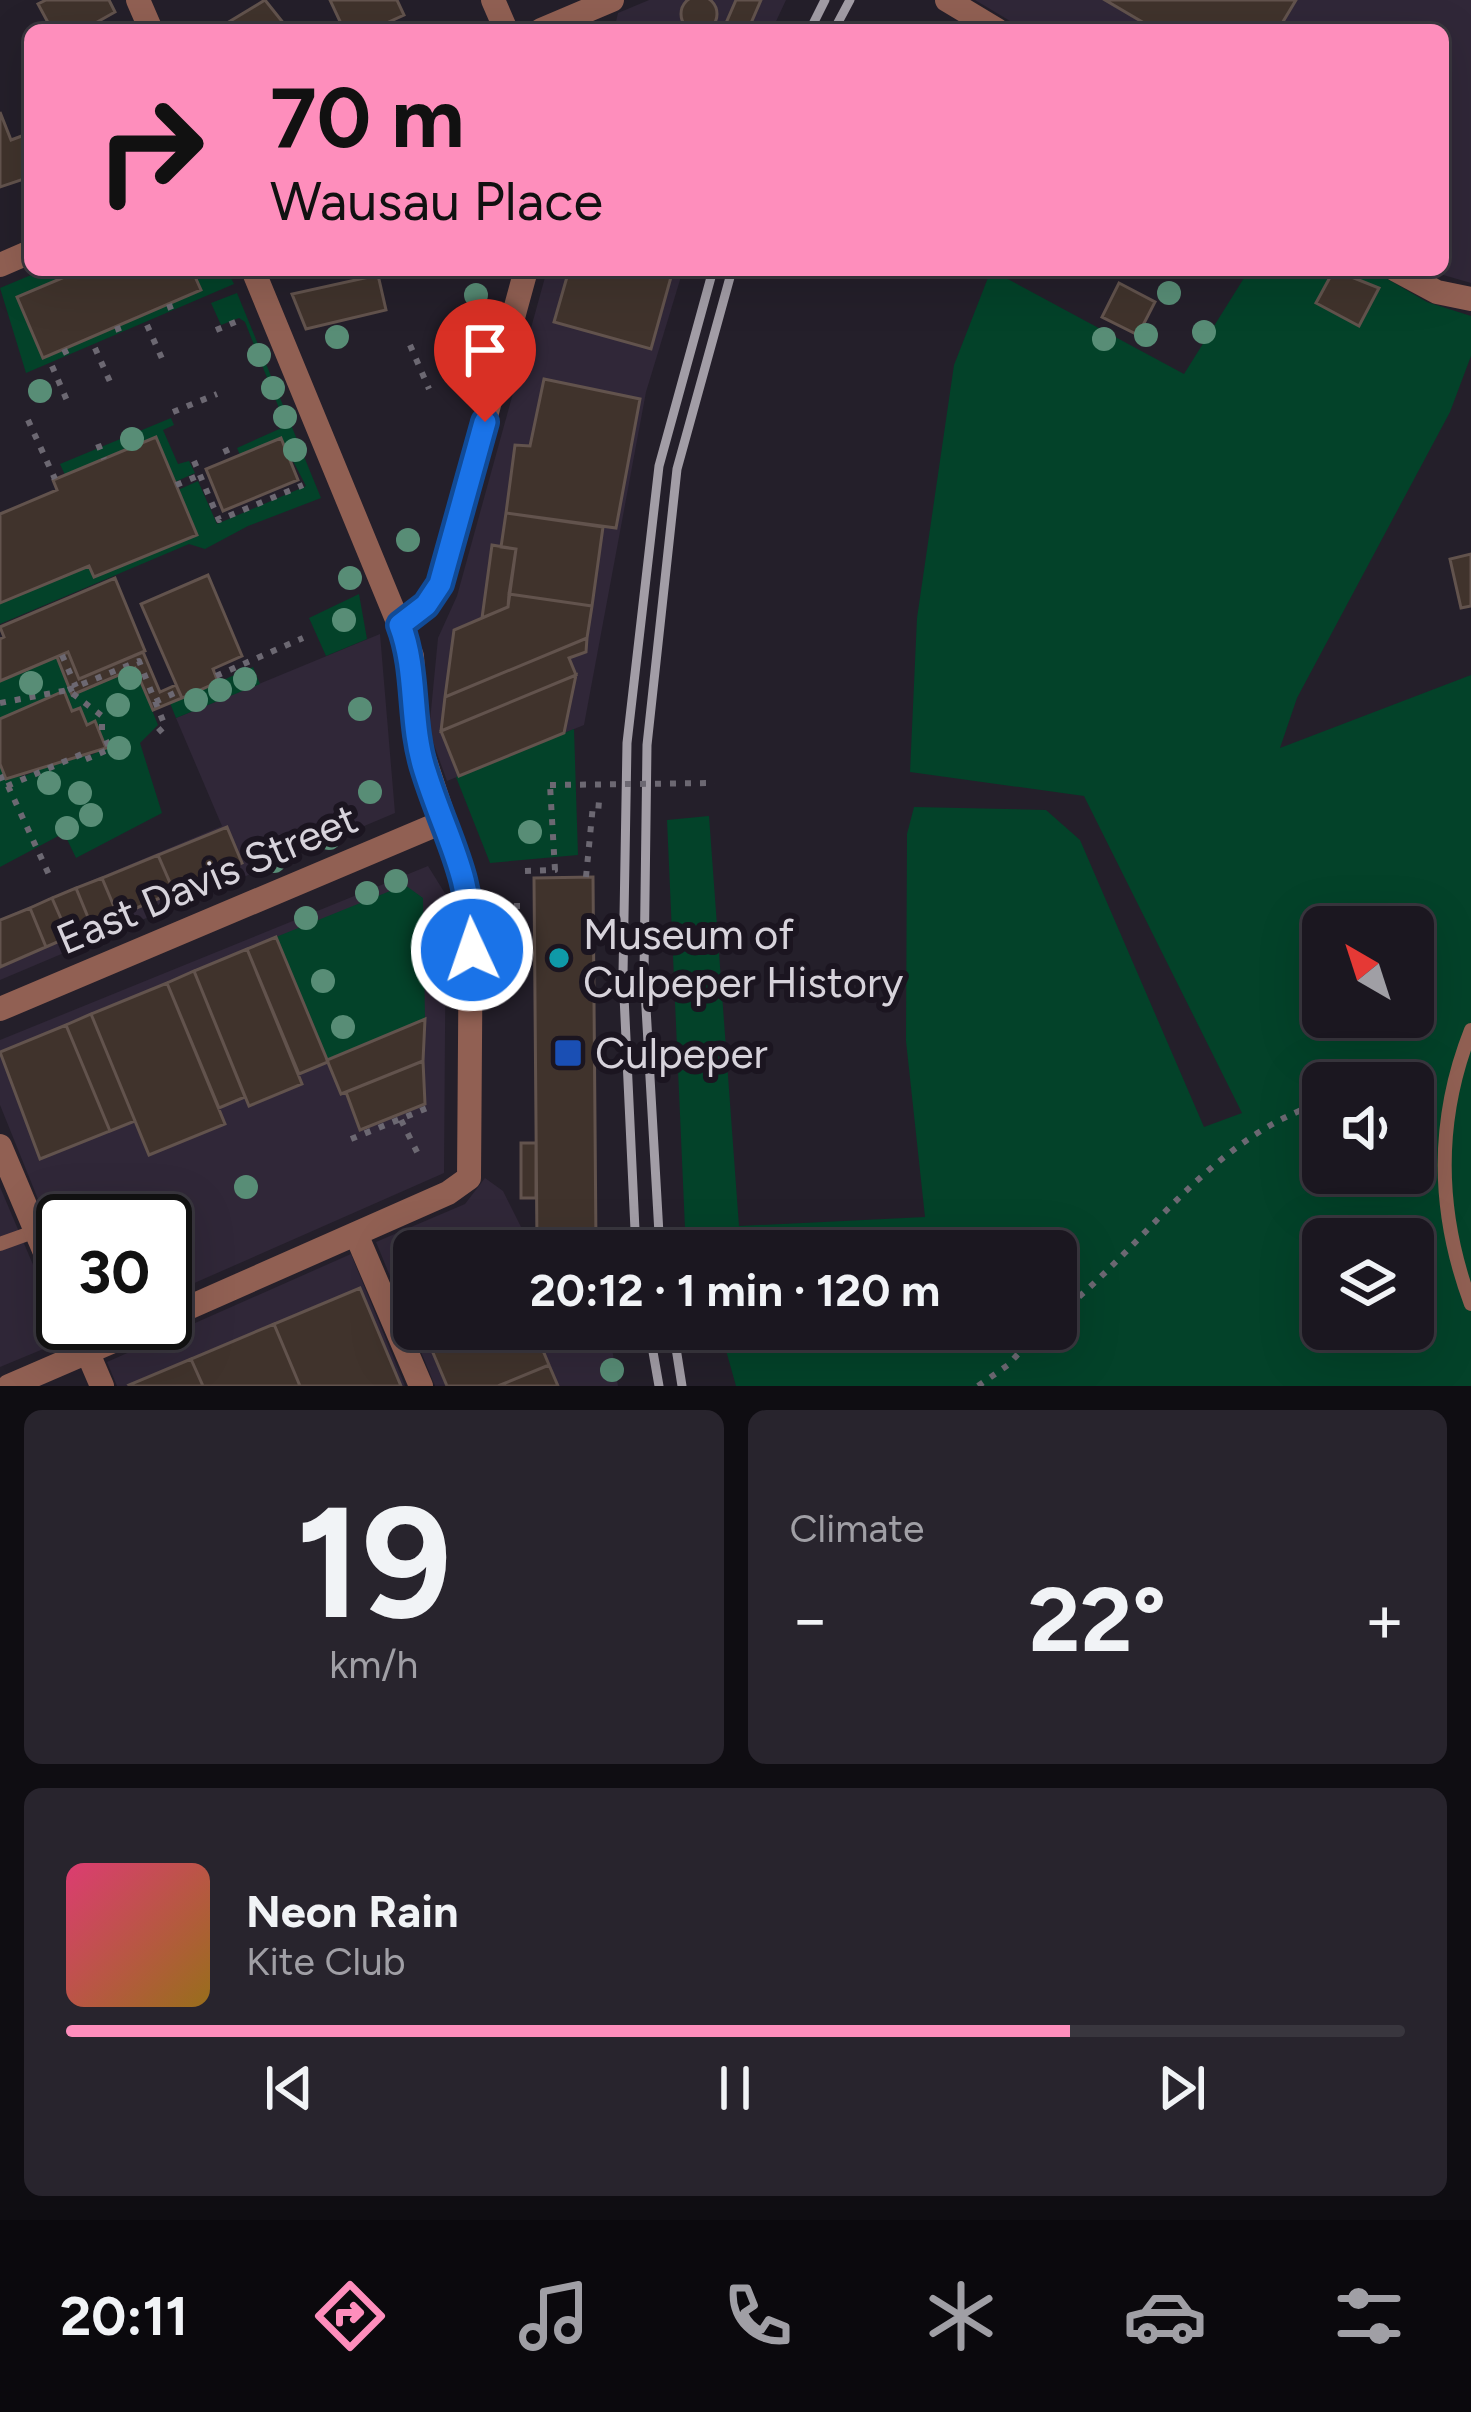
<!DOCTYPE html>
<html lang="en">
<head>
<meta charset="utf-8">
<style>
	:root { --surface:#1b1720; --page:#28242d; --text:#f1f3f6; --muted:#a09fa5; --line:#39363e; --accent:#fe8ebc }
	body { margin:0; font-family:Figtree,sans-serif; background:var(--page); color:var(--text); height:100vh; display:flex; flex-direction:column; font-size:45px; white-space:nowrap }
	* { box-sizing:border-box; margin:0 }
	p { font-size:39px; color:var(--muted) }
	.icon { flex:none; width:66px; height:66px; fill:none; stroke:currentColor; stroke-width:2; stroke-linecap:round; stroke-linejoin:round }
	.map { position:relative; height:1386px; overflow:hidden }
	.sheet { display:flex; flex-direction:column; gap:24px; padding:24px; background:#0f0d12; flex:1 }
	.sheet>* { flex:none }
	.top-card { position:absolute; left:24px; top:24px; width:1425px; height:252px; border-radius:18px; box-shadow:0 12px 48px #0002,0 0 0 3px var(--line); background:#fe8ebc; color:#111; overflow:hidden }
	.needle { width:78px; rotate:321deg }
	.tools { position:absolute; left:1302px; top:906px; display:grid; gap:24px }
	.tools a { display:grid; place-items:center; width:132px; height:132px; border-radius:18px; background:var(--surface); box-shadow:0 12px 48px #0002,0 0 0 3px var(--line); font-size:60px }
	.speed { position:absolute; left:36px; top:1194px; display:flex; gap:24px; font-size:60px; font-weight:700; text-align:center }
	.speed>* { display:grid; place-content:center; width:156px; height:156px; border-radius:50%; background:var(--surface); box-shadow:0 12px 48px #0002,0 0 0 3px var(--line); line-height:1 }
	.speed .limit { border:6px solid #111; border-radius:18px; background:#fff; color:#111 }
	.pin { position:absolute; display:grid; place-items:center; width:102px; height:102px; color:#fff; margin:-123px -51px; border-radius:50% 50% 50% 0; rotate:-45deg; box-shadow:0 0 12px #0007 }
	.pin .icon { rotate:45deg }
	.me { position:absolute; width:132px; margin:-66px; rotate:357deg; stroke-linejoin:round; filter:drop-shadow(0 0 9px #0008) }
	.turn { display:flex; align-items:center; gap:42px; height:252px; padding:0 48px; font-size:54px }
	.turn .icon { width:156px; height:156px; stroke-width:2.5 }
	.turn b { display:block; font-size:84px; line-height:102px }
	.big { font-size:90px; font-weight:700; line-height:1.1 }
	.sheet .widget { flex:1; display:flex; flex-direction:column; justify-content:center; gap:18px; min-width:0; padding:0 42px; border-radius:18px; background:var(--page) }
	.sheet .dial { align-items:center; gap:0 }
	.dial b { font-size:156px; line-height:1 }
	.song { display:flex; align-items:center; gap:36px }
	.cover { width:144px; height:144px; border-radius:18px; background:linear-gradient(135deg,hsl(340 70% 55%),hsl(40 70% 35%)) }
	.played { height:12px; border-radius:6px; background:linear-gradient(90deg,var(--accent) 75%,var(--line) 75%) }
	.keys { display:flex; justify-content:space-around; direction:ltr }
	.heat { display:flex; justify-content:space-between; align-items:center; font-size:66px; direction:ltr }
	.sheet .tiles { flex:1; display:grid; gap:24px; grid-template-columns:1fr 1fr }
	.widget:last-child { grid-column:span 2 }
	.trip { position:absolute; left:393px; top:1230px; width:684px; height:120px; border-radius:18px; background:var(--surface); box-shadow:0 12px 48px #0002,0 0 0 3px var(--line); font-weight:700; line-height:120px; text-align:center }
	.dock { display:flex; height:192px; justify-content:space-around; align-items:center; background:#0b090d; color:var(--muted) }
	.dock .icon { width:84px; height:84px }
	.dock .current { color:var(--accent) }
	.dock b { font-size:54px; color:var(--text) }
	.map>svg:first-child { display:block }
</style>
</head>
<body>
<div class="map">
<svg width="1471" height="1386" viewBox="0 0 1471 1386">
	<rect width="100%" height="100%" fill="#241f2a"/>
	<!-- built -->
	<path fill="#302738" d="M649 0H786L772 30H614L618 13Z
		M975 0H1471V283L1426 270H1443V30H1025Z
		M547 270H683L646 392 584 725 447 781 429 731 438 638 457 596Z
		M380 634 395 813 0 980V919L222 826 176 718Z
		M428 866 446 895 444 1173 165 1296V1221H63V1261L0 1105V1040Z
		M485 1178 503 1191 533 1251H414V1329H609L618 1386H435L376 1242 465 1204Z
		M0 1187 65 1340 0 1367Z
		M351 1254 405 1386H117L107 1362Z"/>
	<!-- green -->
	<path fill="#034229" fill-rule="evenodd" d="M43 270H227L234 284 26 373 0 288Z
		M991 270 1184 374 1249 270H1372L1427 302 1471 316V356L1450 412 1297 698 1280 748 1471 675V1386H736L720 1329H1056V1251H686L667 820 709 816 739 1226 925 1217 906 1041 907 834 914 807 1046 810 1080 840 1204 1127 1242 1113 1084 796 910 772 917 618 954 365ZM1323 927H1413V1017H1323ZM1323 1083H1413V1173H1323ZM1323 1239H1413V1329H1323Z
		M237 293 321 498 248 526 205 549 189 544 0 624V603L89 566 95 577 196 535 178 490 198 481 217 524 306 486 281 438 240 455 237 448 286 426 245 322 239 318 221 325 211 303Z
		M171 418 174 425 163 430 178 464 189 461 195 473 175 482 156 437 65 475 60 464Z
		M359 594 367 639 326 656 309 618Z
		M57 657 72 694 135 668 158 725 140 743 162 813 76 858 64 833 0 867V764L6 778 19 773 22 777 84 751 87 757 106 748 96 722 87 725 80 708 72 711 64 691 0 719V681Z
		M253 667 260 684 176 718 170 703Z
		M574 729 578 855 490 863 456 777Z
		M405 885 423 898 425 1019 327 1060 276 937Z"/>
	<!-- building -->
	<path fill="#40332c" stroke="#62534d" stroke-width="3" d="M681 14a18 18 0 1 1 36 0a18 18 0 1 1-36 0Z
		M46 0H109L115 12 83 30H52L38 4Z
		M265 0 289 30H224L222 26Z
		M330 0H397L404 15 371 30H344Z
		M736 0H761L748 30H723Z
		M1105 0H1296L1278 30H1156Z
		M0 112 11 140 30 133V177L0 187Z
		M81 270H192L201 290 43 358 17 297Z
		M569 270H673L651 349 554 322Z
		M1334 270 1379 288 1359 326 1316 303Z
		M378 275 386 310 306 329 292 294Z
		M1119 283 1155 302 1138 335 1102 317Z
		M544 379 640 399 616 528 506 513 515 445 530 446Z
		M156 437 197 535 94 577 89 566 0 603V514L57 490 53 480Z
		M281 438 298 480 223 511 206 469Z
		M506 513 603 527 592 606 509 594 516 549 501 547Z
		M492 545 516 549 508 607 482 618Z
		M1471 554V606L1461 608 1450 559Z
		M208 575 242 656 213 669 218 682 182 698 141 604Z
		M115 578 145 651 79 679 68 652 0 681V639L4 637 0 627Z
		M509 594 592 606 587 638 445 697 454 630 508 607Z
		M587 638 586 652 569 658 576 675 441 731 445 697Z
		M68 652 79 679 143 652 160 692 176 685 182 698 153 710 135 668 72 695 57 657Z
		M576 675 564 733 459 776 441 731Z
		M64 691 72 711 80 708 87 725 95 721 106 748 6 779 0 764V719Z
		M227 827 242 863 174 892 158 855Z
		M158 855 174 892 118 916 102 878Z
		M593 877 596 1245H537L534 878Z
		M102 878 118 916 92 927 76 888Z
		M76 888 92 927 69 937 52 898Z
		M52 898 69 937 46 947 30 908Z
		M30 908 46 947 0 967V920Z
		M276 937 328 1062 299 1074 247 949Z
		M247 949 302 1084 249 1106 194 971Z
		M194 971 245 1097 219 1108 167 983Z
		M167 983 225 1124 149 1155 91 1014Z
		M91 1014 135 1121 110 1131 66 1025Z
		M425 1019 423 1061 341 1094 327 1060Z
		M66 1025 110 1131 40 1159 0 1052Z
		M423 1061 425 1104 360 1130 346 1092Z
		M521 1143H536V1198H521Z
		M131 1199 140 1221H78Z
		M495 1232 502 1251H448Z
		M360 1288 401 1386H300L274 1324Z
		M274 1324 300 1386H203L191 1359Z
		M423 1329H534L549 1365 498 1386H447Z
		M191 1359 203 1386H130L129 1385Z
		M549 1365 558 1386H498Z"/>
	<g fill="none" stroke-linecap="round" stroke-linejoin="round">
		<!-- path -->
		<path stroke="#6c6872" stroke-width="6" stroke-dasharray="6 9" stroke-linecap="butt" d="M328 270 329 274
			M169 304 173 315
			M147 325 164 363
			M117 326 121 337
			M216 330 240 320
			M410 345 429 389
			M95 348 111 384
			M64 349 69 359
			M52 366 68 403
			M173 412 217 394
			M28 420 55 479
			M98 444 104 459
			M225 448 230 459
			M194 461 219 520 303 485
			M176 485 200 475
			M62 655 76 687
			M216 676 303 638
			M68 690 139 661 165 726 155 735
			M155 702 179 691
			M0 703 68 690 102 716V734
			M0 775 5 787 82 754 84 760 110 749 103 734
			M8 786 51 879
			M525 871 555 870 550 785
			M586 877 593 805 606 806
			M499 906H525
			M401 1120 418 1154
			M351 1139 430 1107
			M1056 1316C1147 1245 1208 1139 1323 1102
			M978 1386 1008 1365 1041 1329"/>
		<!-- service -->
		<path stroke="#916053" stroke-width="14" d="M1471 1030C1435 1121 1437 1213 1471 1304
			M0 1244 36 1231"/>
		<!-- minor -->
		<path stroke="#916053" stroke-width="24" d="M493 0 506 30
			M947 0 997 30
			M541 30 612 0
			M0 265 30 252
			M1396 270 1437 292 1471 299
			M400 625 426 605 440 584 526 270
			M0 1146 63 1295
			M356 1234 421 1386
			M165 1318 448 1193 469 1178 471 906 445 821
			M75 1323 102 1386
			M9 1386 155 1323"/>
		<!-- tertiary -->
		<path stroke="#916053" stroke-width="24" d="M138 0 151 30
			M0 1009 445 821 417 737 412 656 253 270"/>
		<!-- rail -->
		<path stroke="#a29da6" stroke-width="9" d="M810 30 825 0
			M834 30 850 0
			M636 1251 623 975 627 743 659 466 713 270
			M660 1251 644 973 647 745 677 469 732 270
			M649 1329 659 1386
			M673 1329 682 1386"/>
		<!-- path-bridge -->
		<path stroke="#6c6872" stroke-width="6" stroke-dasharray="6 9" stroke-linecap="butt" d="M550 785 715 783"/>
	</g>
	<!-- trees -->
	<g fill="#588d76">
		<circle cx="1169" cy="293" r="12"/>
		<circle cx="476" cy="295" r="12"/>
		<circle cx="1204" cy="332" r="12"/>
		<circle cx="1146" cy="335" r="12"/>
		<circle cx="337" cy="337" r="12"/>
		<circle cx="1104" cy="339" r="12"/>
		<circle cx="259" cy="355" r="12"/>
		<circle cx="273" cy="388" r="12"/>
		<circle cx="40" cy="391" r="12"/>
		<circle cx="285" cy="417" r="12"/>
		<circle cx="132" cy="439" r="12"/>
		<circle cx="295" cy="450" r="12"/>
		<circle cx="408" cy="540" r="12"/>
		<circle cx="350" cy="578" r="12"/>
		<circle cx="344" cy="620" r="12"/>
		<circle cx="130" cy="678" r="12"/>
		<circle cx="245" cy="679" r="12"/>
		<circle cx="31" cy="683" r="12"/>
		<circle cx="220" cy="690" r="12"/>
		<circle cx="196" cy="700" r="12"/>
		<circle cx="118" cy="705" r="12"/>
		<circle cx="360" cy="709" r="12"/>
		<circle cx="119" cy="748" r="12"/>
		<circle cx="49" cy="783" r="12"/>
		<circle cx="370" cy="792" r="12"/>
		<circle cx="80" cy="793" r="12"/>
		<circle cx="91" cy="815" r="12"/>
		<circle cx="67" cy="828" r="12"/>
		<circle cx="530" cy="832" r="12"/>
		<circle cx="329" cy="838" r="12"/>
		<circle cx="274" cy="861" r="12"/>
		<circle cx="396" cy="881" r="12"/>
		<circle cx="367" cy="893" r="12"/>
		<circle cx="306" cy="918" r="12"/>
		<circle cx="323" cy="981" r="12"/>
		<circle cx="343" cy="1027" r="12"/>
		<circle cx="246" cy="1187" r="12"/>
		<circle cx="49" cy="1329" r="12"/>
		<circle cx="612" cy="1370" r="12"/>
	</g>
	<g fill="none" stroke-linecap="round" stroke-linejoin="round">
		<defs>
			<path id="route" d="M472 950C471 872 447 841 425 771 409 722 418 672 400 625L426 605 440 584 485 422"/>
		</defs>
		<!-- route casing -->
		<use href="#route" stroke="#114b97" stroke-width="30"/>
		<!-- route -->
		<use href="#route" stroke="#1a73e8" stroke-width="21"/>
	</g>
	<!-- markers -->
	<circle fill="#0f9aa8" stroke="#1b1520" stroke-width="4.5" cx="559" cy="958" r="12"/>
	<rect fill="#1a4fb4" stroke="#1b1520" stroke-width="4.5" x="553" y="1038" width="30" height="30" rx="6"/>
	<g text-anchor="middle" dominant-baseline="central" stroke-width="12" stroke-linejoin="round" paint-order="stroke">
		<!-- street labels -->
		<g font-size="42" fill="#d7d3db" stroke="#1b1520">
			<text transform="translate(207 879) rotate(-23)">East Davis Street</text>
		</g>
		<!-- poi labels -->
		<g font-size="42" fill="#d7d3db" stroke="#1b1520" text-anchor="start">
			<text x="583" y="934">Museum of<tspan x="583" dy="48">Culpeper History</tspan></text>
			<text x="595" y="1053">Culpeper</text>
		</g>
	</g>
</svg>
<div class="tools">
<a><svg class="needle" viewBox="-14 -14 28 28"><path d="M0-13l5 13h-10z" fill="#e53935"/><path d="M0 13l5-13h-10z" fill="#a09fa5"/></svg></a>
<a><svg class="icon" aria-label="sound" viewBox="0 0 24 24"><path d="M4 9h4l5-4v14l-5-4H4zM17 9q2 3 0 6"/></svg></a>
<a><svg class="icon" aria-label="layers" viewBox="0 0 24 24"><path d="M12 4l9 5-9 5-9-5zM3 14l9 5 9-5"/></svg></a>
</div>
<div class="speed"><div class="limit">30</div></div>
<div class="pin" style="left:485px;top:422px;background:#d93025"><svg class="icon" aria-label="arrive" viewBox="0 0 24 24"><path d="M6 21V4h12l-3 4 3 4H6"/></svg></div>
<svg class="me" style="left:472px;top:950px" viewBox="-20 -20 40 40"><circle r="17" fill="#1a73e8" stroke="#fff" stroke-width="3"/><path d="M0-11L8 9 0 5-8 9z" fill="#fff"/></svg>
<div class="trip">20:12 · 1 min · 120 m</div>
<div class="top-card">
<div class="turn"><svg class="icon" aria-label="right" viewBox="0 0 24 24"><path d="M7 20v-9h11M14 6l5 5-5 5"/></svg><div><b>70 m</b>Wausau Place</div></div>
</div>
</div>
<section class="sheet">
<div class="tiles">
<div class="widget dial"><b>19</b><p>km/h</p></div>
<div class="widget"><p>Climate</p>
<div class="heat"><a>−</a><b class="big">22°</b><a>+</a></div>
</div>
<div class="widget">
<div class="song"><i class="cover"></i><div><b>Neon Rain</b><p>Kite Club</p></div></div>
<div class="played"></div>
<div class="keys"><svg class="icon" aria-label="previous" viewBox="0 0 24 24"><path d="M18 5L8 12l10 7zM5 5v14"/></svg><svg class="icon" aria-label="pause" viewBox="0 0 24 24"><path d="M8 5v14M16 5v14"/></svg><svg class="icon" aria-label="next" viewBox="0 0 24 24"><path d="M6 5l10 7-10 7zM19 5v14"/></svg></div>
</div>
</div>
</section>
<nav class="dock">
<b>20:11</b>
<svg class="icon current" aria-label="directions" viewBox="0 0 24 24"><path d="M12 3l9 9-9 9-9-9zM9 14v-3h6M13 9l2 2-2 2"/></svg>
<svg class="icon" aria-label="music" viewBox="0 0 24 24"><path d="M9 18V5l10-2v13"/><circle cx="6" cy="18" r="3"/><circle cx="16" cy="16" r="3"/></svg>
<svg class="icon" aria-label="phone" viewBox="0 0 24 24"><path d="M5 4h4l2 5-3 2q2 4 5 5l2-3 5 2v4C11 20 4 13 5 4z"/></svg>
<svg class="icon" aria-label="climate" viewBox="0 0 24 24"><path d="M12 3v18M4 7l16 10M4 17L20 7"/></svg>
<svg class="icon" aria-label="car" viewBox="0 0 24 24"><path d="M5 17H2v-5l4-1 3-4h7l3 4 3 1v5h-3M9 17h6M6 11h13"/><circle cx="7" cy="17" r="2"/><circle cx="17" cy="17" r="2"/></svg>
<svg class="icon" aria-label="filters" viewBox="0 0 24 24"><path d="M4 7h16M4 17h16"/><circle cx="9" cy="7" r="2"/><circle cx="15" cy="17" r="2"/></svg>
</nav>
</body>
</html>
